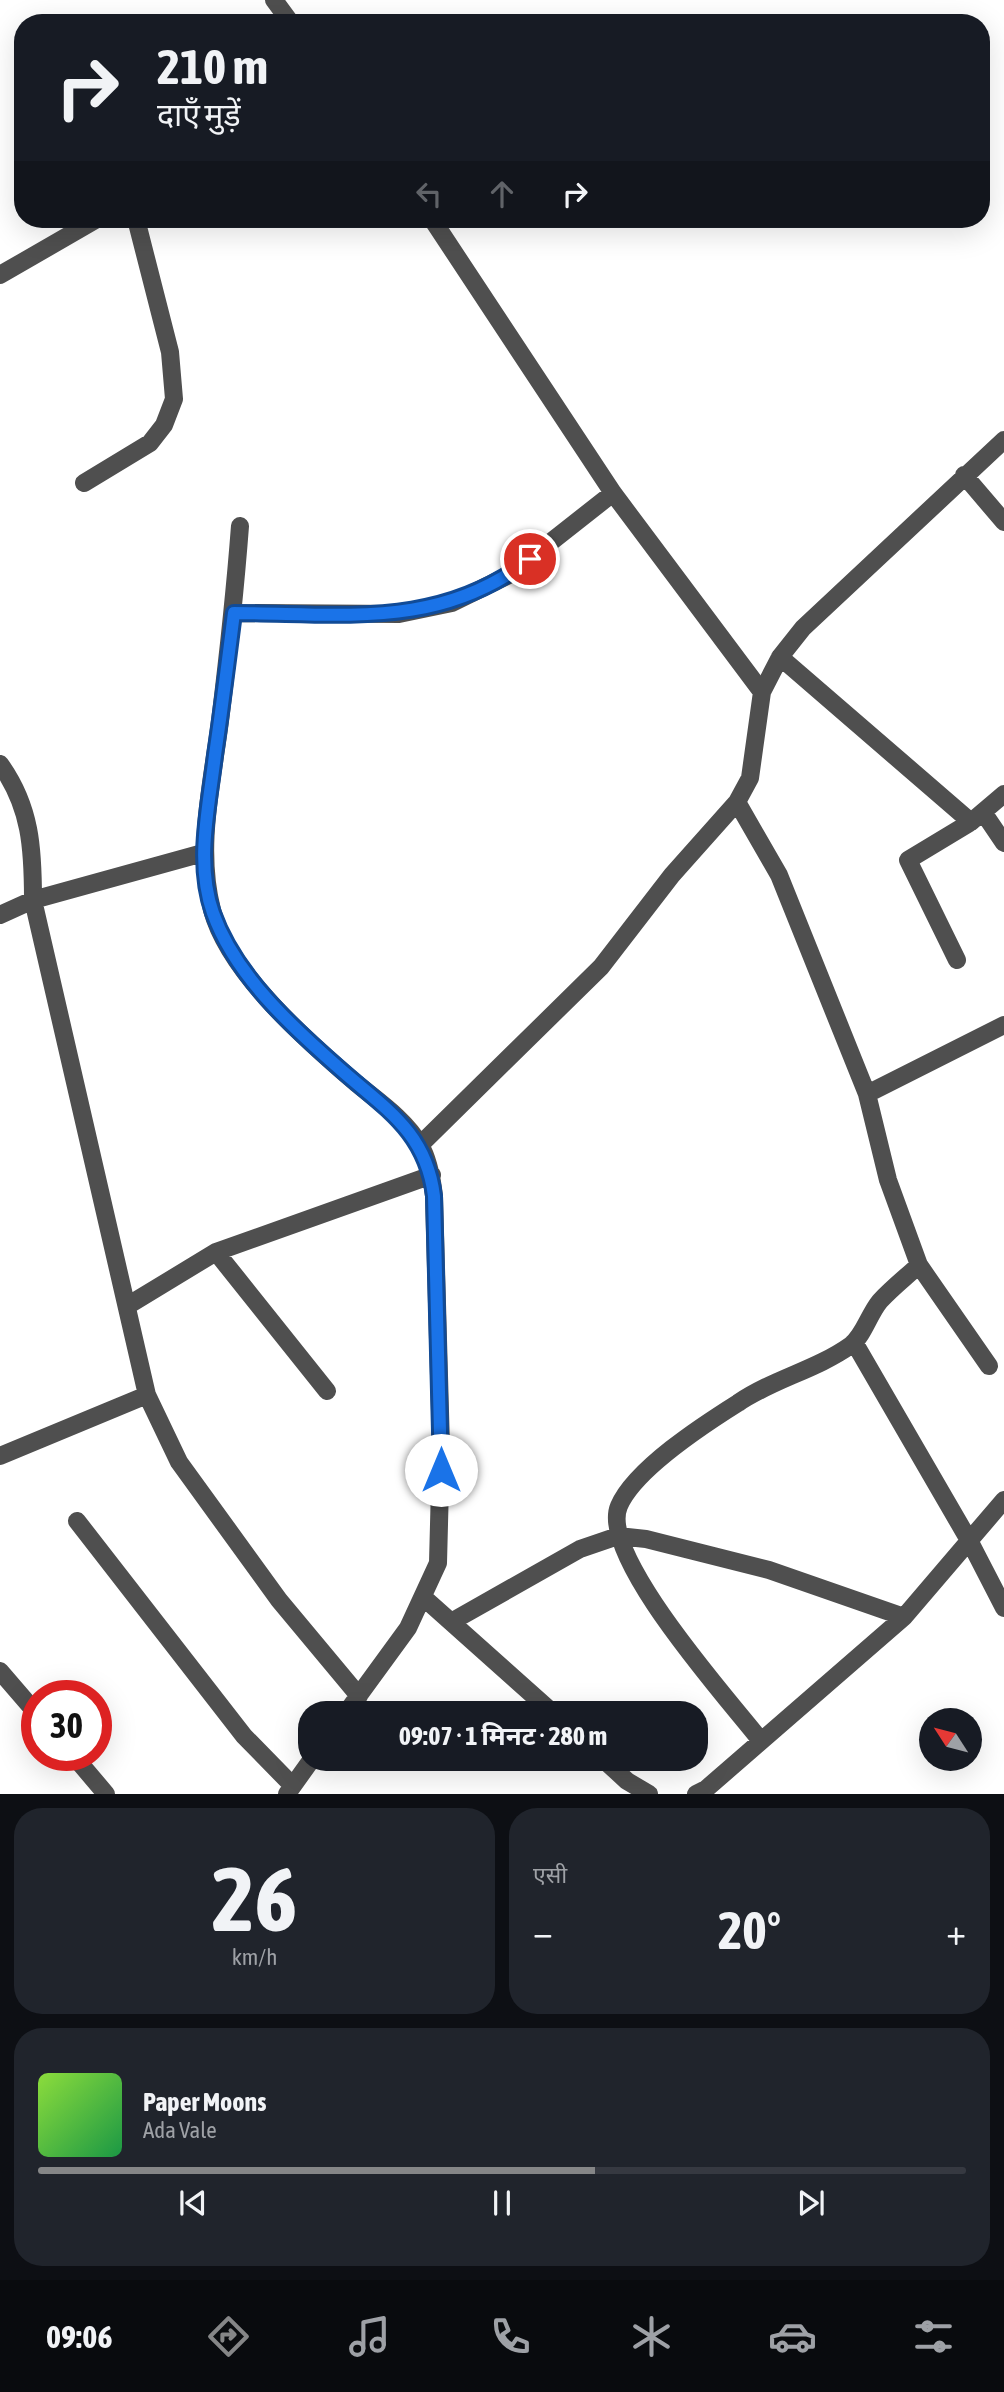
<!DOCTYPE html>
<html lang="hi">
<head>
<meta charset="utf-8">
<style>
	:root { --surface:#171b24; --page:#20242c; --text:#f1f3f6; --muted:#9ea1a6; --line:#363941; --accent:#858687 }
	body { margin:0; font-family:"Asap Condensed","Noto Sans Devanagari",sans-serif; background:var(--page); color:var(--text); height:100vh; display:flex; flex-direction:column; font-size:26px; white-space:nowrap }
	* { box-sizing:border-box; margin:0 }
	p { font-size:23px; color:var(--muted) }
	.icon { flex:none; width:38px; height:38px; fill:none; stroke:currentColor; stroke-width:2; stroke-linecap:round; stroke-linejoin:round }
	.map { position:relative; height:1794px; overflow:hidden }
	.panel { display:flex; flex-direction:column; gap:14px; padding:14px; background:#0d0f14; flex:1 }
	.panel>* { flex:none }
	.hud { position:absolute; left:14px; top:14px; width:976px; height:214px; border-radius:28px; box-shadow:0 7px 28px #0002; background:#171b24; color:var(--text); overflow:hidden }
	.needle { width:46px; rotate:306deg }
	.buttons { position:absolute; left:919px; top:1708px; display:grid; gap:14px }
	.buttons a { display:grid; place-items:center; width:63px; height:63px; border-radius:50%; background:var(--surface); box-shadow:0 7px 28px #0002; font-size:35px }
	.speed { position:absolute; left:21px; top:1680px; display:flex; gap:14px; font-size:35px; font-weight:700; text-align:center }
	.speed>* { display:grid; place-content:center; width:91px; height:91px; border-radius:50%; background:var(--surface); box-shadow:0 7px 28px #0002; line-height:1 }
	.speed .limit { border:10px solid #d22; background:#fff; color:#111 }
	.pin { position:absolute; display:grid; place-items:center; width:60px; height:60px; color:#fff; margin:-30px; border:4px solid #fff; border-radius:50%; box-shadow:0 2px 7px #0007 }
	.me { position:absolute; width:77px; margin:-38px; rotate:0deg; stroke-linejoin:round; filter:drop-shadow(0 0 5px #0008) }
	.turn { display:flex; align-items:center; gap:24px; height:147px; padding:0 28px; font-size:32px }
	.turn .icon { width:91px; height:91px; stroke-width:2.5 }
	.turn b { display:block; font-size:49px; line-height:60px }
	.lanes { display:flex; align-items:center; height:66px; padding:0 28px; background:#0003; justify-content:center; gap:35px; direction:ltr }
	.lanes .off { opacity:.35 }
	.big { font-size:52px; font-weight:700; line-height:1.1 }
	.panel .widget { flex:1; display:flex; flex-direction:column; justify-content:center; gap:10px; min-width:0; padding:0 24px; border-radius:28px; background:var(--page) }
	.panel .dial { align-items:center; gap:0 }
	.dial b { font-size:91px; line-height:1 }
	.song { display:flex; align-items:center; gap:21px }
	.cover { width:84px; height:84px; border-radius:10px; background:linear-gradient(135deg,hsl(90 70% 55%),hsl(140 70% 35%)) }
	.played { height:7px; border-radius:4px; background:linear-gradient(90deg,var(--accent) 60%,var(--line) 60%) }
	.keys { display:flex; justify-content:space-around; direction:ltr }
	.heat { display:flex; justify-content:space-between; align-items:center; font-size:38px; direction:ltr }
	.panel .tiles { flex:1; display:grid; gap:14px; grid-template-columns:1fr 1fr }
	.widget:last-child { grid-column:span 2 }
	.trip { position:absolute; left:298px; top:1701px; width:410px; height:70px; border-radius:28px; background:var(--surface); box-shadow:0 7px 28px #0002; font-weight:700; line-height:70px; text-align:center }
	.tabs { display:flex; height:112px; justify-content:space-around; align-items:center; background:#090b0e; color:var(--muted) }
	.tabs .icon { width:49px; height:49px }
	.tabs .current { color:var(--accent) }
	.tabs b { font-size:32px; color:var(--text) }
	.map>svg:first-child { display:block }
</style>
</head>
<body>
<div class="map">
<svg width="1004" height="1794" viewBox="0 0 1004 1794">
	<rect width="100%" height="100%" fill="#fff"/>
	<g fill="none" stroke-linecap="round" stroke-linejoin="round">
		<!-- minor -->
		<path stroke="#4f4f4f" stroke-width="18" d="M274 0 291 23
			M432 219 613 493 762 692
			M0 275 97 219
			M964 475 1004 522
			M84 483 150 443 164 425 174 399 170 352 136 219
			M240 526C235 592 228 656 220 721 212 784 196 847 212 910 229 973 307 1041 356 1083 378 1101 406 1120 420 1145 429 1160 432 1179 434 1196L441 1447 438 1563 408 1628 346 1713
			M234 613 399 614 452 603 509 575 613 493
			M780 657 971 822
			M0 764C31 807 33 849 33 900L147 1395 179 1462 279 1600 359 1696
			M737 802 779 875 867 1094 888 1180 919 1265 989 1366
			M983 812 1004 843
			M0 915 33 900 203 853
			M957 960 908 860 971 822 1004 794
			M867 1094 1004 1025
			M420 1145 601 967 672 875 737 802 750 778 762 692 780 657 803 628 1004 440
			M216 1252 327 1391
			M127 1306 216 1252 432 1175
			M854 1342 970 1542 1004 1608
			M0 1456 147 1395
			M77 1521 244 1736 292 1785
			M423 1597 553 1713
			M451 1622 580 1549 618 1536 646 1539 769 1570 904 1617
			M0 1671 37 1714
			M761 1741C730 1701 598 1555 619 1506 635 1469 703 1425 738 1403 773 1379 816 1370 851 1345 864 1335 869 1314 880 1301 892 1288 906 1277 919 1265
			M73 1755 106 1794
			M603 1759 627 1781 649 1794
			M287 1794 312 1759
			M696 1794 706 1789 904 1617 1004 1500"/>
	</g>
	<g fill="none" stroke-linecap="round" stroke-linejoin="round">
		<defs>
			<path id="route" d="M441 1470 434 1196C426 1131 384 1108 339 1068 291 1026 235 975 213 913 195 862 209 807 215 755 222 708 228 660 234 613 341 613 439 630 530 559"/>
		</defs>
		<!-- route casing -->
		<use href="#route" stroke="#114b97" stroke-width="18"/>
		<!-- route -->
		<use href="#route" stroke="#1a73e8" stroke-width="12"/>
	</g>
</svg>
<div class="buttons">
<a><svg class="needle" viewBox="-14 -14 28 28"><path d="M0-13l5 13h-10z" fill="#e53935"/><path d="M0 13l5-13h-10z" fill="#9ea1a6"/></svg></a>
</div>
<div class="speed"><div class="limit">30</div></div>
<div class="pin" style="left:530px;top:559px;background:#d93025"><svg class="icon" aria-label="arrive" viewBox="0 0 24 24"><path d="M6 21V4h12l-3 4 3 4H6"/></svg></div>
<svg class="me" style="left:441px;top:1470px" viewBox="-20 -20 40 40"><circle r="19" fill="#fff"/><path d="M0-13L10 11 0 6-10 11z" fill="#1a73e8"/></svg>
<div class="trip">09:07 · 1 मिनट · 280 m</div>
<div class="hud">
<div class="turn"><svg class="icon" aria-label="right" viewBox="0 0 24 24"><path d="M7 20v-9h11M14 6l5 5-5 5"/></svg><div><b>210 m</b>दाएँ मुड़ें</div></div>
<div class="lanes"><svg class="icon off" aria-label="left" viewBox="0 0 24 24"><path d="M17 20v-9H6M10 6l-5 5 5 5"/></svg><svg class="icon off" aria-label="ahead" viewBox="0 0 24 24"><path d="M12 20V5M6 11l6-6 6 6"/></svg><svg class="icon" aria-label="right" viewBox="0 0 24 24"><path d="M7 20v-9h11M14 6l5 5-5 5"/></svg></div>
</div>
</div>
<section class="panel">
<div class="tiles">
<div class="widget dial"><b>26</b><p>km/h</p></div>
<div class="widget"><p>एसी</p>
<div class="heat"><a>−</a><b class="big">20°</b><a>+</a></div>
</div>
<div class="widget">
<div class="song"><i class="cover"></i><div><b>Paper Moons</b><p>Ada Vale</p></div></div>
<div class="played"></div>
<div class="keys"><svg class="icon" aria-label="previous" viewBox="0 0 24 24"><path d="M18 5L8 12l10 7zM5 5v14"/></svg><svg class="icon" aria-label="pause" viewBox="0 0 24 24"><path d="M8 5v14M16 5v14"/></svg><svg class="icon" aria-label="next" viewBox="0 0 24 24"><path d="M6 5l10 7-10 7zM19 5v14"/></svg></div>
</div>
</div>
</section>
<nav class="tabs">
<b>09:06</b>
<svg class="icon current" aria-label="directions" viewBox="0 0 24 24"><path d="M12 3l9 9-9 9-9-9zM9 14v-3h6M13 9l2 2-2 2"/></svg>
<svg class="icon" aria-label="music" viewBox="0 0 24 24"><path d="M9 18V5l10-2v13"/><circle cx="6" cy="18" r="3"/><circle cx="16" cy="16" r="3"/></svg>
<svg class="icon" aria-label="phone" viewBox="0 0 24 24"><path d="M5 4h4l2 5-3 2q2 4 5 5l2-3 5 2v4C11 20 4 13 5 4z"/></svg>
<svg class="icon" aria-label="climate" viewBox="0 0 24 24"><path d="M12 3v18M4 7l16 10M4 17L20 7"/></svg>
<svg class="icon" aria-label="car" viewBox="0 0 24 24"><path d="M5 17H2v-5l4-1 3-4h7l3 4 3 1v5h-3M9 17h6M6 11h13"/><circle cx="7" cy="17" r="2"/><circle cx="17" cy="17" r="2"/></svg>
<svg class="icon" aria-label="filters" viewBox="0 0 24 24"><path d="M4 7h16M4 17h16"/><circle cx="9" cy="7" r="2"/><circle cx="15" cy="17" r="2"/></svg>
</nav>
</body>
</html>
